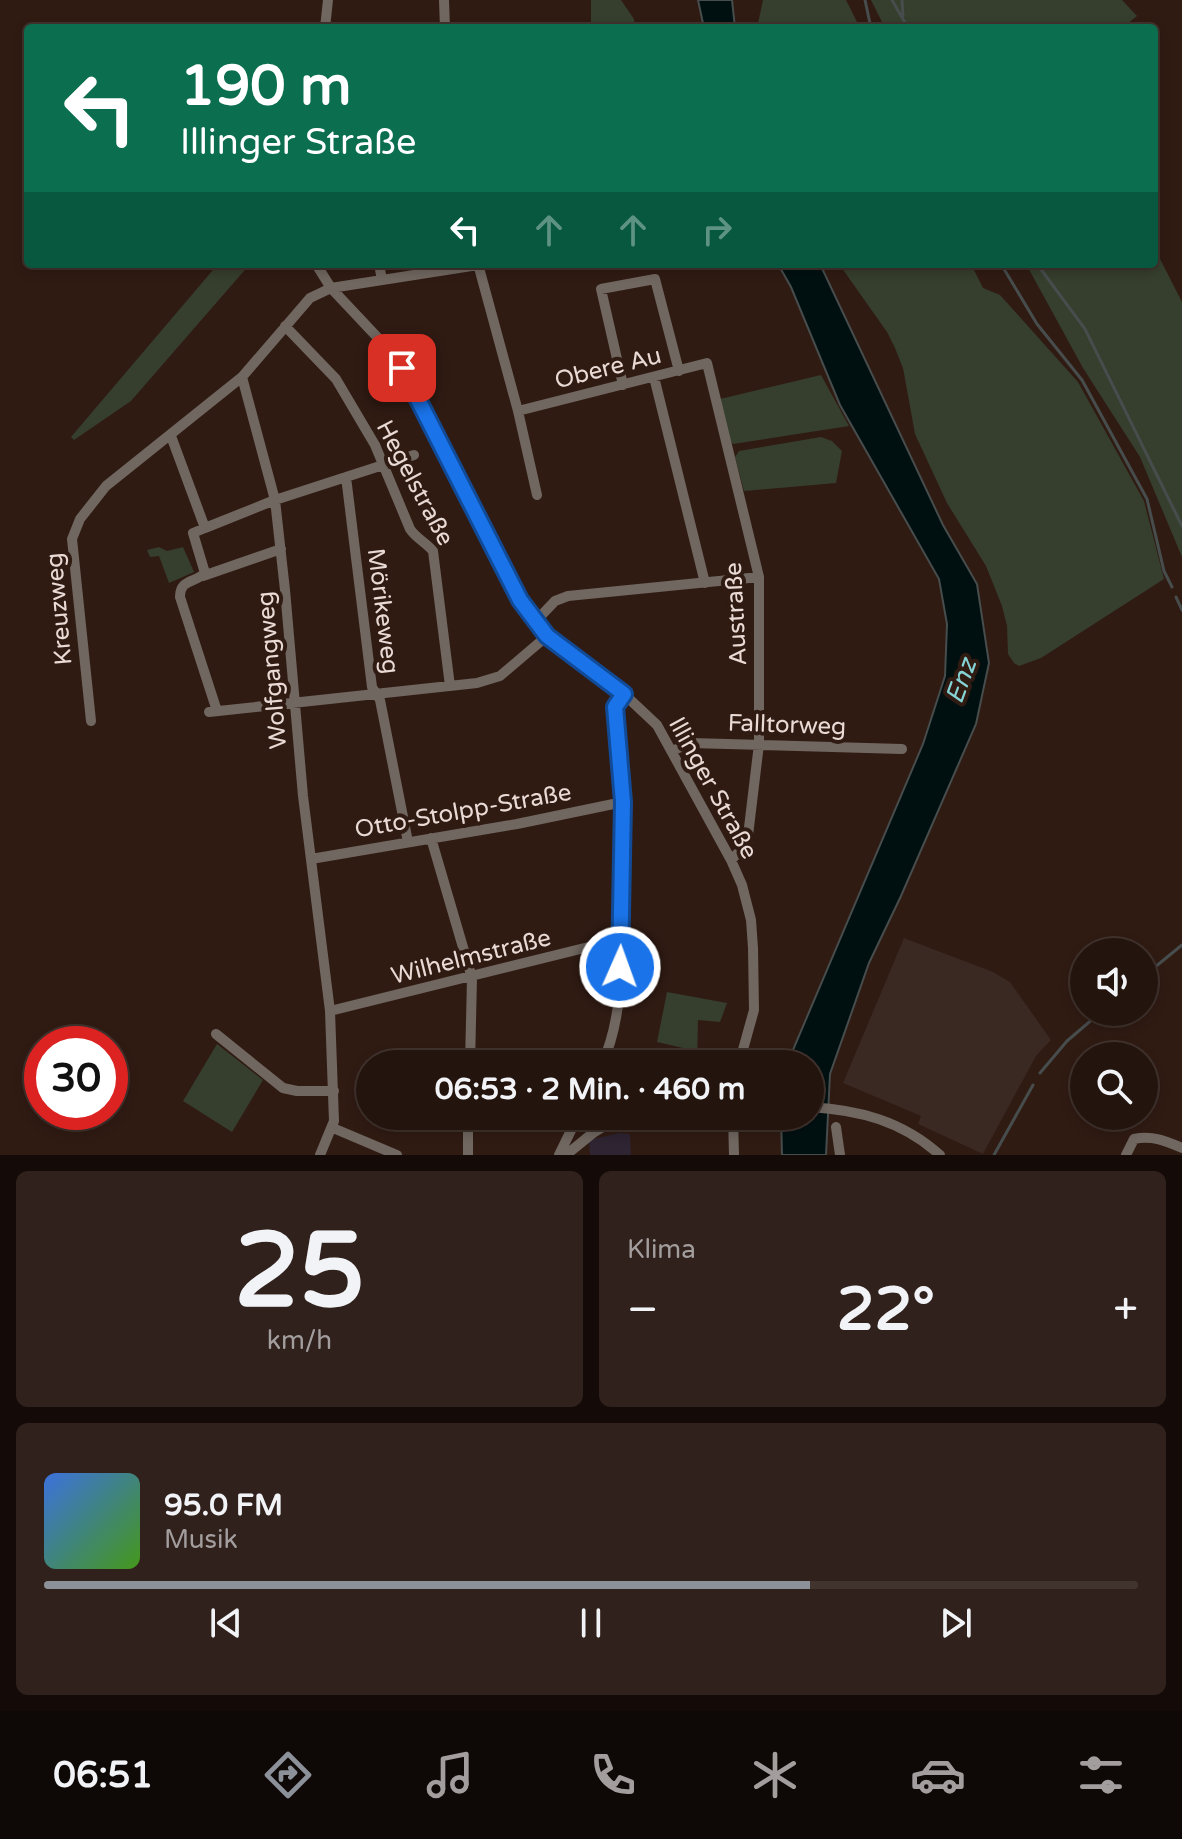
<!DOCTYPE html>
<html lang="de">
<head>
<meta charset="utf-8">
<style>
	:root { --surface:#24140e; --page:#30211c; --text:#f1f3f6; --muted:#a39e9e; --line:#41332e; --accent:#8c9099 }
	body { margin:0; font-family:"Varela Round",sans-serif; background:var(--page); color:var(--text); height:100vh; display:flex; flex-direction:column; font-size:30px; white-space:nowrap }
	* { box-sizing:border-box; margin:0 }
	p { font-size:26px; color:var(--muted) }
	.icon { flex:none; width:44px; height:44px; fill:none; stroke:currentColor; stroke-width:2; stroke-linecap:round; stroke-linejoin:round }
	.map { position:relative; height:1155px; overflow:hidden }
	.panel { display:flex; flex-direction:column; gap:16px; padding:16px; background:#140b08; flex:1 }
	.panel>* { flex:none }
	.top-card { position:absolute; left:24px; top:24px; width:1134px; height:244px; border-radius:8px; box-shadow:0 4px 12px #0003,0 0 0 2px var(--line); background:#0b6e4f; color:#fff; overflow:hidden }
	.tools { position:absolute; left:1070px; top:938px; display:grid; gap:16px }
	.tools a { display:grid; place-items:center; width:88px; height:88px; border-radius:50%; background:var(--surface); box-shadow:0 4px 12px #0003,0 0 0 2px var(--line); font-size:40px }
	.speed { position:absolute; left:24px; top:1026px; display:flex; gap:16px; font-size:40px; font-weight:700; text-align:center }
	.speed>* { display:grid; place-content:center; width:104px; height:104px; border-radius:50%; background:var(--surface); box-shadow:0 4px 12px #0003,0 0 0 2px var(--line); line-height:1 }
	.speed .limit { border:12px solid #d22; background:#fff; color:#111 }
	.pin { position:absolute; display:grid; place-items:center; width:68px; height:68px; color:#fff; margin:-34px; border-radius:16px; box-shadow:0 4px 12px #0006 }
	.me { position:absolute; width:88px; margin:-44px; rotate:2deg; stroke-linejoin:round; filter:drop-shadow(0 0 6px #0008) }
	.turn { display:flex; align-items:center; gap:28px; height:168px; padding:0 24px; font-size:36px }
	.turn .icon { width:104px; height:104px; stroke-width:2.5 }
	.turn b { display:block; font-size:56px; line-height:68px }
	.lanes { display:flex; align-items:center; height:76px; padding:0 24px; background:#0003; justify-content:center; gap:40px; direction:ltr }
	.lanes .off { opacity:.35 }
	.big { font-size:60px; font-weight:700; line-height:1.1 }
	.panel .widget { flex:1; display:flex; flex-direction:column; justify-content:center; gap:12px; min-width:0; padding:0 28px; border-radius:12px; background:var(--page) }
	.panel .dial { align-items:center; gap:0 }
	.dial b { font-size:104px; line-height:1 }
	.song { display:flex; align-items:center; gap:24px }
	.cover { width:96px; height:96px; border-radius:12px; background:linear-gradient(135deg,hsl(220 70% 55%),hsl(100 70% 35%)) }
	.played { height:8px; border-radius:4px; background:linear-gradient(90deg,var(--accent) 70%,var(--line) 70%) }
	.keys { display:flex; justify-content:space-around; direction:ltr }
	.heat { display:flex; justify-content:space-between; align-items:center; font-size:44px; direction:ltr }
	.panel .tiles { flex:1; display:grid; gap:16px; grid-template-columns:1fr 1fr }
	.widget:last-child { grid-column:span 2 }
	.trip { position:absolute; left:356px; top:1050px; width:468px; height:80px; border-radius:40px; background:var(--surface); box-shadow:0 4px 12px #0003,0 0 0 2px var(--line); font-weight:700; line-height:80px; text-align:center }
	.tabs { display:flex; height:128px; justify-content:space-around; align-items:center; background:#0e0806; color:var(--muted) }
	.tabs .icon { width:56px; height:56px }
	.tabs .selected { color:var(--accent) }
	.tabs b { font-size:36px; color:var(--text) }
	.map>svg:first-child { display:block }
</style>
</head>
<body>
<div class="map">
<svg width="1182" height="1155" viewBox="0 0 1182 1155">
	<rect width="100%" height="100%" fill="#301b13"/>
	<!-- industrial -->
	<path fill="#3a2822" d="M904 938 993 972 1010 982 1051 1040 1036 1056 983 1154 918 1124 921 1116 843 1083Z"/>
	<!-- education -->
	<path fill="#2f2432" d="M620 1133 630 1134 631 1155H590L589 1140Z"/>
	<!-- green -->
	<path fill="#363e2d" d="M591 0H621L634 19 635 28H591Z
		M763 0H846L860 28H757Z
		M871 0H1122L1137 16 1122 28H885Z
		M1154 247 1182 302V557L1140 457 1083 368 1026 264H1154Z
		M218 264H250L131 401 74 440 71 437Z
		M839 264H971L983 288 1000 295 1078 382 1144 501 1164 579 1041 658 1019 666 1014 663 1008 654 1007 626 1002 606 986 566 947 503 915 434 903 368 895 348 887 332Z
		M821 375 849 426 733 444 730 441 720 399Z
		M821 437 832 441 842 451 836 483 744 491 735 457 739 451Z
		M159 547 167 551 183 547 194 572 169 583 159 556 150 557 147 550Z
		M667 992 727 1003 720 1022 698 1020 697 1064H687L683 1048 657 1042Z
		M217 1044 263 1080 232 1132 183 1101Z"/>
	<!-- water -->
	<path fill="#001011" stroke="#464d4c" stroke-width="2" d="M698 0H732L735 28H704Z
		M778 264H820L943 525 977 584 989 663 976 724 901 896 869 963 830 1074 826 1155H782L781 1116H810V1064H787L923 744 945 676 947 624 939 579 840 405 791 287Z"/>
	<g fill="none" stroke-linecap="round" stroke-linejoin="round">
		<!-- stream -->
		<path stroke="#464d4c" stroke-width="3" d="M865 0 871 28
			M892 0 908 28
			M902 0 903 16
			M1001 264 1037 324 1082 380 1147 499 1164 571 1172 587
			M1037 264 1085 329 1182 526
			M1176 597 1182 610
			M1144 976 1182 945
			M1040 1073 1067 1041 1101 1012
			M994 1155 1033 1085"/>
		<!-- minor -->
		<path stroke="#706760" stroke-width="10" d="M444 0 445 28
			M325 28 328 0
			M316 264 331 288 394 355 409 379 520 600 547 636 624 694 657 725 731 860 742 885 751 920 753 948 754 1010 739 1064
			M379 264 382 280
			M478 264 518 411 537 495
			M285 326 336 379 375 445 410 529C416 538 425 542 433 551L450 686
			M654 377 705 583
			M623 385 601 289 655 279 679 371
			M518 411 707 363 759 577V744L747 844 731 860
			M171 436 205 528 193 533 205 573C195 583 180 579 180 597L217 711
			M346 477 372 687 380 700 408 842
			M205 528 275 500 414 455
			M203 576 281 549
			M535 622 555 601 568 596 759 577
			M209 712 477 683 500 676 547 636
			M91 721 72 539 80 519 106 486 242 377
			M672 751 690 743 902 749
			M431 838 472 978 470 1064
			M311 859 517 824 623 802
			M330 1011 621 939
			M216 1034 283 1088 297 1091H334
			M602 1064C624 1016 621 960 622 908 622 840 620 774 615 707L624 694
			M810 1107C860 1110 902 1121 940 1155
			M468 1116V1155
			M733 1116 734 1155
			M836 1127 840 1155
			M333 1128 397 1155
			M320 1155 334 1121 330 1011 303 796 285 590 275 500 242 377 310 298 331 288 478 265
			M559 1155 578 1116
			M566 1155 593 1133 621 1116
			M1126 1155 1134 1139C1152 1135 1166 1141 1182 1148"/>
	</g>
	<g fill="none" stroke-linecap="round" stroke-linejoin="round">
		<defs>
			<path id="route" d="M402 368 520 600 547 636 624 694 615 707 623 802 620 967"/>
		</defs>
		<!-- route casing -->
		<use href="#route" stroke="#114b97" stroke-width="20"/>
		<!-- route -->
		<use href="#route" stroke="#1a73e8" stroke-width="14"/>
	</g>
	<g text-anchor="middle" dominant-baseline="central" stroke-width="8" stroke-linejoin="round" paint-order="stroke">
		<!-- street labels -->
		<g font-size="24" fill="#e9dad5" stroke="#301b13">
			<text transform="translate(608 368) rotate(-14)">Obere Au</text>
			<text transform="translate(415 483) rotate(62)">Hegelstraße</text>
			<text transform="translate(59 609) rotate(-95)">Kreuzweg</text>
			<text transform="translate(383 611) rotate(83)">Mörikeweg</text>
			<text transform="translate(736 614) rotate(-93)">Austraße</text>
			<text transform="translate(272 670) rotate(-95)">Wolfgangweg</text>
			<text transform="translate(787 725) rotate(2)">Falltorweg</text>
			<text transform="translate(713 788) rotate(61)">Illinger Straße</text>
			<text transform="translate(463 811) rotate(-10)">Otto-Stolpp-Straße</text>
			<text transform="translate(471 957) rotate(-14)">Wilhelmstraße</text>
		</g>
		<!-- water labels -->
		<g font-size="26" font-style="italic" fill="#86d3d6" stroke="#301b13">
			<text transform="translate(961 681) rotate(-70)">Enz</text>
		</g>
	</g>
</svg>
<div class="tools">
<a><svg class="icon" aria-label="sound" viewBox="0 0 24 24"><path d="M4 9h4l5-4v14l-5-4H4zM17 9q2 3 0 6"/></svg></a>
<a><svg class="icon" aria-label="search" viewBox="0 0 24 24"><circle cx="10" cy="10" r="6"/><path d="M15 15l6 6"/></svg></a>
</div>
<div class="speed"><div class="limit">30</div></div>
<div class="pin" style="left:402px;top:368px;background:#d93025"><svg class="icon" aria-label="arrive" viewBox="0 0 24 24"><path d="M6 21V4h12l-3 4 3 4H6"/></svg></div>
<svg class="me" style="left:620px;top:967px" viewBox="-20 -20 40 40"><circle r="17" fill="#1a73e8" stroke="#fff" stroke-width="3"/><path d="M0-11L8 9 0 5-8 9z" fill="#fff"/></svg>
<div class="trip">06:53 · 2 Min. · 460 m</div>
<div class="top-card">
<div class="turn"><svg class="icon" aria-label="left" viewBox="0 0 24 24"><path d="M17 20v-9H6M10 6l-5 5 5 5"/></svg><div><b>190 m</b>Illinger Straße</div></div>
<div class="lanes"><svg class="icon" aria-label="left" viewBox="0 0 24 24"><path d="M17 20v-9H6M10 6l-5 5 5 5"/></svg><svg class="icon off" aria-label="ahead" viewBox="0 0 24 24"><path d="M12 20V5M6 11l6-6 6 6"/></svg><svg class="icon off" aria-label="ahead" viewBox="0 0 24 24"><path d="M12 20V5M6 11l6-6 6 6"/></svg><svg class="icon off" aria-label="right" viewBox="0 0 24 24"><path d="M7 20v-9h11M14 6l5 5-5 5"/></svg></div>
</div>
</div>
<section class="panel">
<div class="tiles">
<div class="widget dial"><b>25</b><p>km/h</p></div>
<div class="widget"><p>Klima</p>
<div class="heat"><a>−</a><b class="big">22°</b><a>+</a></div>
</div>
<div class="widget">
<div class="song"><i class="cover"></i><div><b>95.0 FM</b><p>Musik</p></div></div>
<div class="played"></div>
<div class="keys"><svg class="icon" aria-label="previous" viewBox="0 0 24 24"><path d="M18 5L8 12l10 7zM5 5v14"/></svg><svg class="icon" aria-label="pause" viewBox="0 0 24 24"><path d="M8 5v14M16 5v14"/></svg><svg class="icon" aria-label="next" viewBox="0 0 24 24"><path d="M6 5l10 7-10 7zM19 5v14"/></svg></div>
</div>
</div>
</section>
<nav class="tabs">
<b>06:51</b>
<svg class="icon selected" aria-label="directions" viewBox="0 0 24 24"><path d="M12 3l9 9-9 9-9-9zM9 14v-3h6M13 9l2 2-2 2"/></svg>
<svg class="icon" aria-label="music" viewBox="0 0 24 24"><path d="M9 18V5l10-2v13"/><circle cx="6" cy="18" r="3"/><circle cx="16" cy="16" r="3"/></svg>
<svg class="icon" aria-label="phone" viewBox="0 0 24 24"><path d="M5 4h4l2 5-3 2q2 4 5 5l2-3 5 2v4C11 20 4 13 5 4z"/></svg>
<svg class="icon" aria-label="climate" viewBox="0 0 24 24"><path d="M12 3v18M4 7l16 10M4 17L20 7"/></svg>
<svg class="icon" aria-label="car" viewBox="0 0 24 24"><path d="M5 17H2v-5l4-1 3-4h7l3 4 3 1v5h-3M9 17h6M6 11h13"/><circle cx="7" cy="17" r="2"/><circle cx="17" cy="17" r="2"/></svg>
<svg class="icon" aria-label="filters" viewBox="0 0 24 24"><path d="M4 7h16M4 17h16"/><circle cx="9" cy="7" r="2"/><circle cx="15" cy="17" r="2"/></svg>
</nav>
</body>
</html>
